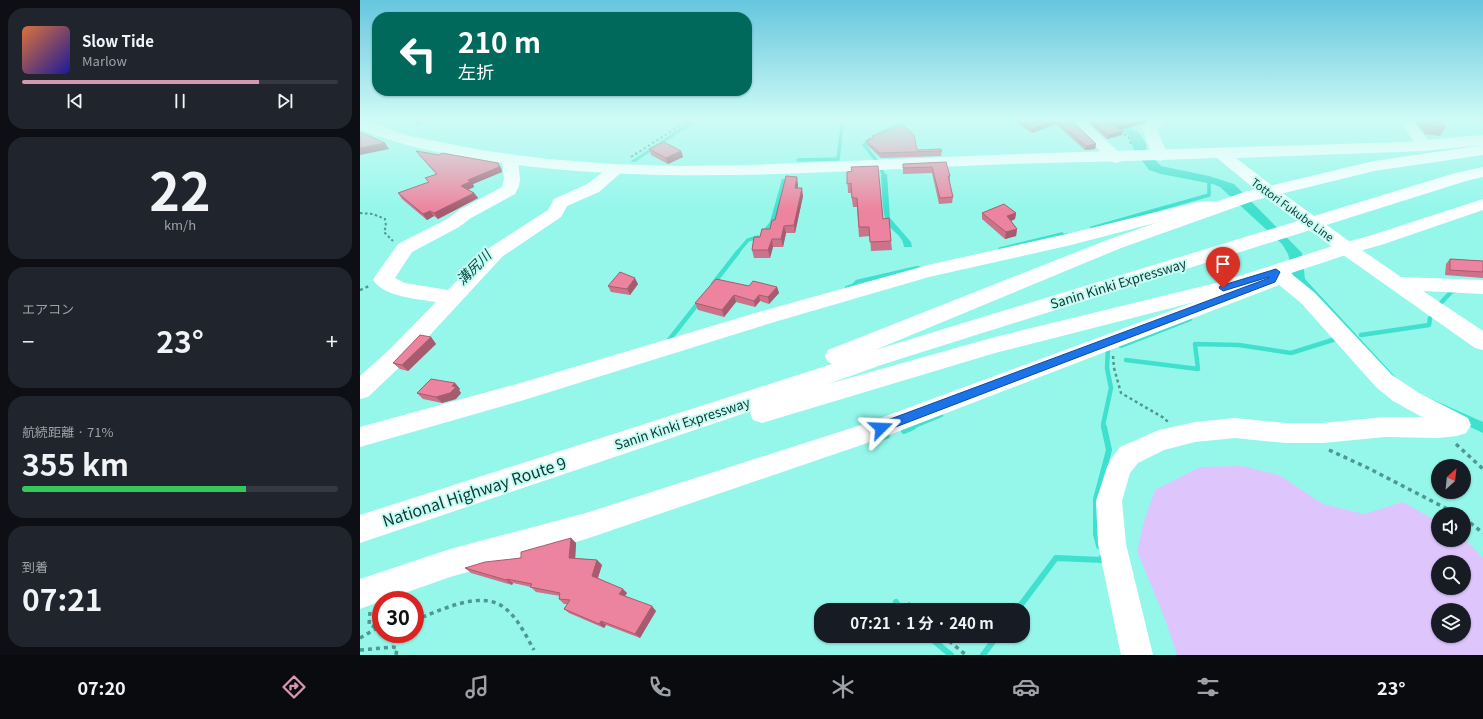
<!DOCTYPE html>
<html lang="ja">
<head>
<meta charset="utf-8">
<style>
	:root { --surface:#171b24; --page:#20242c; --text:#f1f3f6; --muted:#9ea1a6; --line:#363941; --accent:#d697b0 }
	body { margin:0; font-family:Georgia,"Noto Sans JP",serif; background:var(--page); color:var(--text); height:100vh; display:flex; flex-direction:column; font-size:15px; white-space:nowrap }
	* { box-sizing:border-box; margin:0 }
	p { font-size:13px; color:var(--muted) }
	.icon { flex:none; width:22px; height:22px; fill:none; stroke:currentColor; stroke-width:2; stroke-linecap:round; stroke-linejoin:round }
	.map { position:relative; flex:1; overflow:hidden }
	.side { display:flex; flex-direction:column; gap:8px; padding:8px; background:#0d0f14; width:360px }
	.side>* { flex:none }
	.hud { position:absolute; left:12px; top:12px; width:380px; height:84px; border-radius:16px; box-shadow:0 1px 3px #0004; background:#00695c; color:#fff; overflow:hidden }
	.needle { width:26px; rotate:27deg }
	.fabs { position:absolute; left:1071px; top:459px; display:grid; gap:8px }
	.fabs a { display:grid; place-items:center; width:40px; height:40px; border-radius:50%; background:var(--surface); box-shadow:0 1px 3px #0004; font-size:20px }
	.speed { position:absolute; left:12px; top:591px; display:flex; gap:8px; font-size:20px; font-weight:700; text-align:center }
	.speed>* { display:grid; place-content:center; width:52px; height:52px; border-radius:50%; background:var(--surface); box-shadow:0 1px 3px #0004; line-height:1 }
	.speed .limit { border:6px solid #d22; background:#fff; color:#111 }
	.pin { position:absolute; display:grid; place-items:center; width:34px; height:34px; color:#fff; margin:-41px -17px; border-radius:50% 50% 50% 0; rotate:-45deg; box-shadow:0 0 4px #0007 }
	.pin .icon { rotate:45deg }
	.me { position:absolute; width:44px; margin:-22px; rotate:69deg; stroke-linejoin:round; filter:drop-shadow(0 0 3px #0008) }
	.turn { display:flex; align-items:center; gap:14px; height:84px; padding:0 20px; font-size:18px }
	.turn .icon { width:52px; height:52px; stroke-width:2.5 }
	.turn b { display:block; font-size:28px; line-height:34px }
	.big { font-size:30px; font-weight:700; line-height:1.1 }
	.side .tile { flex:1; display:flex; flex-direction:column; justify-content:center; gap:6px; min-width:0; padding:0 14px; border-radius:16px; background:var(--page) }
	.side .dial { align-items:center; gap:0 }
	.dial b { font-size:52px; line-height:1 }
	.song { display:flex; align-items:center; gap:12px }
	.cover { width:48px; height:48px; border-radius:6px; background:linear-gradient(135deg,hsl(20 70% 55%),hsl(240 70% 35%)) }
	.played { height:4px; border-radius:2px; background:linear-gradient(90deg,var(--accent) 75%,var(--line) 75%) }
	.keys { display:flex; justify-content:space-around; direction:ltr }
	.heat { display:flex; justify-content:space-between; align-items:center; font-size:22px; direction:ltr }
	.charge { height:6px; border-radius:3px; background:linear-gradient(90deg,#34c759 71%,var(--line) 0) }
	.trip { position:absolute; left:454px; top:603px; width:216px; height:40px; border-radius:16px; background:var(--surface); box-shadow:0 1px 3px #0004; font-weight:700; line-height:40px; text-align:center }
	.dock { display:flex; height:64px; justify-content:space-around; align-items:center; background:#090b0e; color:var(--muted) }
	.dock .icon { width:28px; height:28px }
	.dock .on { color:var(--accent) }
	.dock b { font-size:18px; color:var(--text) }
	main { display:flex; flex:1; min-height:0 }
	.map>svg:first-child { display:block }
</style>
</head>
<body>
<main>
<section class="side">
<div class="tile">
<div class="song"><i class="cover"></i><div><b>Slow Tide</b><p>Marlow</p></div></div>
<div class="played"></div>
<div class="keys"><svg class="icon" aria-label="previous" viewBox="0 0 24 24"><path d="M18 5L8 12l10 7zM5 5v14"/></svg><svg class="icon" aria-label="pause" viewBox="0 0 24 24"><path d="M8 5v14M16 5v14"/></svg><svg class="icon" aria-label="next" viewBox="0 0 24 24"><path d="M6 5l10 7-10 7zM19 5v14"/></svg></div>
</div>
<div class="tile dial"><b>22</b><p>km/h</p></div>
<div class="tile"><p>エアコン</p>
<div class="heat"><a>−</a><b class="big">23°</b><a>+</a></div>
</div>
<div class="tile"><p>航続距離 · 71%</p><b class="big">355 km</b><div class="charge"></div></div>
<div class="tile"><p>到着</p><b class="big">07:21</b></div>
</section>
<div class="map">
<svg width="1123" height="655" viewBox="0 0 1123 655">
	<rect width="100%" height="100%" fill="#94f7ea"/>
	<!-- green -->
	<path fill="#dec6fd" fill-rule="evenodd" d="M882 466 919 475 963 504 1004 514 1043 502 1078 522V540H1104V538L1123 558V655H817L805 619 777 551 784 521 795 490 840 467ZM1078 562H1104V588H1078ZM1078 610H1104V636H1078Z"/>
	<!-- water -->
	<path fill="#40e0cf" d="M333 119H340L275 162H270Z
		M758 119 780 134 786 144V151L801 166 849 176 874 184 942 253 945 279 1040 382 1060 394 1123 422V433L1059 403 934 280 928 254 922 244 860 187 853 184 801 174 789 170 774 150 769 136 757 126Z
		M527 174 530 218 551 242 552 247H544C543 234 529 231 525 219 522 205 522 189 521 175Z
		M422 179H427L414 224 405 236 400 234 410 222Z"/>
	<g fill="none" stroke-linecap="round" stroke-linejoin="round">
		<!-- stream-far2 -->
		<path stroke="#40e0cf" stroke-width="3.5" d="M517 135 549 119
			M510 139 504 145 520 165 525 180
			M438 160 478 159 483 119
			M732 228 849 195V180
			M640 249 702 234 703 236 707 235
			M377 253 388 240 398 237"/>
		<!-- stream-far1 -->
		<path stroke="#40e0cf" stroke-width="4.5" d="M353 284 378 252
			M487 288 493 286 497 282 558 268
			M1078 306 1092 291H1095
			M1001 335 1069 325 1070 318
			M309 340 339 302
			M761 346 830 319
			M766 360 838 369 835 344 879 345 931 353 979 338
			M550 428 581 415
			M744 428 743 425 751 388 747 368 748 348"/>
		<!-- stream -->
		<path stroke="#40e0cf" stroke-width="6" d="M544 431 553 427
			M512 441 527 436
			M739 546 736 534V499L749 450 744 427
			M536 602 542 610
			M657 610 696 558 743 560 742 557
			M568 636 591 655
			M623 655 637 636"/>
		<!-- path-far2 -->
		<path stroke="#50978e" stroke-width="2" stroke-dasharray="2.5 2.5" stroke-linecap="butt" d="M760 131 769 138 771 144
			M271 157 330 119
			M0 213 13 214 25 219 26 226 24 232 33 241"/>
		<!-- path-far1 -->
		<path stroke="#50978e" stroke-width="2.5" stroke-dasharray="3 3" stroke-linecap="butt" d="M0 290 9 286
			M753 356 754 368 761 393 804 418 808 422"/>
		<!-- path -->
		<path stroke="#50978e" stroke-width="3.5" stroke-dasharray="4 4" stroke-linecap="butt" d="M1096 444 1123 469
			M969 450 1008 468 1097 514
			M1104 518 1123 533
			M548 603 553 610
			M10 612 9 625 21 629
			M55 620C80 611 122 588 146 609 159 620 166 636 174 650
			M583 636 606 655
			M0 638 17 628
			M0 650 33 647 37 648 36 655"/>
		<!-- minor -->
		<path fill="#fff" fill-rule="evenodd" d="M662 119H677L675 122 670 123 664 122Z
			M708 119H723L762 155 764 158 762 161 756 163 750 161Z
			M784 119H800L804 123 797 129 808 156 805 159 800 161 795 159 792 156 782 127 787 123Z
			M1037 119H1051L1072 145 1069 148 1064 150 1059 148Z
			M150 155 156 157 158 160 160 179 159 186 155 194 111 218 99 227 52 252 35 278 45 283 88 290 129 248 188 210 194 199 227 184 250 167 256 165 262 167 264 170 239 192 207 206 201 217 143 256 45 362 8 397 0 399V376L29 350 76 302C58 299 24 297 13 280L16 275 38 244 87 219 99 210 142 187 144 179 142 160 144 157Z
			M841 201 867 202 870 206 867 210 841 211 711 245 569 277 411 323 164 400 0 447V427L164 382 406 310 568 265 711 233Z
			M986 242 993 244 1041 277 1123 280V294L1063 291 1123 331V350L1115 348 979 252 977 248 979 244Z
			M916 266 923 267 955 293 1032 375 1059 393 1108 418 1111 425 1106 433 1097 436 1078 438 1025 437 963 443H926L875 438 835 442 804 450 778 463 770 473 762 501 766 544 793 655H761L738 544 736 501 747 467 751 459 760 447 799 430 835 422 875 418 926 423H963L1025 417H1062L1033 401 1016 387 941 303 919 285 516 440 226 539 90 577 25 600H21V601L0 609V579L90 549 226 513 504 424 905 276 909 267Z"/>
		<!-- major -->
		<path fill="#fff" fill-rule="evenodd" d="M0 119 50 136 121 150 188 159 254 164 321 166 389 165 658 154 1044 142 1123 135V145L1064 151 876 158 914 187 993 244 996 248 993 252 986 254 979 252 902 195 857 158C764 162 672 162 579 167 434 174 288 183 143 163 95 156 45 148 0 129Z"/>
		<!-- highway -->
		<path fill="#fff" fill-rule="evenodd" d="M1123 145V155L1014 171 896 200 761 248 515 350 1095 173 1123 167V177L1106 181 524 364 468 384 635 337 860 282 979 244 1009 236 1123 199V210L1021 245 992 253 870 293 635 353 402 423 393 420 390 413 391 411 0 543V515L472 364 468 362 465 356 468 350 747 240 884 192 1014 161Z"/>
	</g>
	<!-- wall -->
	<path fill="#cc7289" d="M658 119H664L670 120 710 119 736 144 735 149 725 150 696 124 672 133 657 123Z
		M725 119H786L785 123 760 130 762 135 747 139Z
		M1053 119H1080L1085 128 1080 136 1065 134Z
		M1117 119H1123V123H1121Z
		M512 136 557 150 582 151 581 156 521 158 507 145 506 141 512 139Z
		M289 149 321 151 323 157 308 164 291 155Z
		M56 151 141 168 142 172 113 184 114 187 108 190 114 193 118 198 78 219 74 216 67 220 42 199 38 193 68 182 65 178 76 174 60 156Z
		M586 162 590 176V182L593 197 592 203 579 204 572 173 543 174V164Z
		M487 172 523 219 531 241 532 250 511 251 510 236 499 237 497 207H493L491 193H488Z
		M438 185V188L443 196 435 233H426L423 247H413L410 258H394L392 250 400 237 410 229 415 220Z
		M622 213H656L655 219 651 221 657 229 656 236 645 239 622 219Z
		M1090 259 1123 261V278L1085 275 1086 264Z
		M278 284 270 295 251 292 248 286Z
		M389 286 417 287 419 293 409 304 400 301 395 307 376 302 364 317 338 310 335 303Z
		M71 337 76 344 48 371 40 369 33 363Z
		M95 383 100 389 99 390 101 393 96 399 82 403 63 399 57 393Z
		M211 538 216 543 215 558 237 560 242 565 238 578 267 593 265 596 296 611 280 638 246 625 244 628 209 613 204 609 207 604H204L199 599 200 596 176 592 171 587 153 583 152 585 111 573 105 568 161 558Z"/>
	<!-- shaded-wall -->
	<path fill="#a65c6f" d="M55 119H63L59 120V126L55 121Z
		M786 119 785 123 755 131 756 127Z
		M696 120V124L672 133V129Z
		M763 131 762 135 747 139 748 135Z
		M25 143 29 149 0 155V148Z
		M736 144 735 149 725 150 726 146Z
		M321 151 323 157 308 164 306 158Z
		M138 163 141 168 142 172 113 184 114 187 105 191 101 186 108 180Z
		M437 177 438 185 437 196 435 188Z
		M442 188 443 196 435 233 434 225Z
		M114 193 118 198 78 219 74 213Z
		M70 211 74 216 67 220 63 214Z
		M656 213 655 219 647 223V216Z
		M424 226 426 233 423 247 421 239Z
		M657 229 656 236 645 239 646 232Z
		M412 239 413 247 410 258 408 250Z
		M275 278 278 284 270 295 267 289Z
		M417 287 419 293 409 304 408 297Z
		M374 295 376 302 364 317 362 310Z
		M399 295 400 301 395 307 394 301Z
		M71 337 76 344 48 371 42 365Z
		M95 383 100 389 99 390 101 393 96 399 82 403 76 397 92 386Z
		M211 538 216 543 215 562 209 558Z
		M237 560 242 565 237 580 232 576Z
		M147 579 153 583 152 585 146 580Z
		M263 589 267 593 263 599 259 594Z
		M292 606 296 611 280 638 275 634Z
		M241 621 246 625 244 628 239 624Z"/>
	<!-- building -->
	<path fill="#ed849f" stroke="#a65c6f" d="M658 119H664L670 120 676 119H710L736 144 726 146 696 120 672 129Z
		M730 119H786L756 127 763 131 748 135Z
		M1065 119H1080L1085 128 1071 126Z
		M543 125 554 135 557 150 581 149 582 151 520 153 506 141 514 138 512 136Z
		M0 132 25 143 0 148Z
		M304 142 321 151 306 158 289 149Z
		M56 151 79 155 82 153 138 163 139 167 108 180 111 181 101 186 114 193 74 213 70 211 63 214 38 193 69 182 65 178 77 174Z
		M586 162 590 176H588L593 197 580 198 572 167 543 168V164Z
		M518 166 523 219 529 218 531 241 510 242 509 227H499L497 198H492L491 183 487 184V172L492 171 491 167Z
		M426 176 437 177 435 188H442L434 225 424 226 421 239H412L408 250H392L394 237H400L402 229H410L412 220H415Z
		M644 204 656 213 647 216 657 229 646 232 622 213Z
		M1090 259 1123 261V272L1090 270Z
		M260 272 275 278 267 289 248 286Z
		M356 279 389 286 393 281 417 287 408 297 399 295 394 301 374 295 362 310 335 303Z
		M60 335 71 337 42 365 33 363Z
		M71 379 95 383 92 386 96 387 90 393 76 397 57 393Z
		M211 538 209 558 237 560 232 576 263 589 259 594 292 606 275 634 241 621 239 624 204 609 210 600 199 599 200 593 170 587 172 584 147 579 146 580 105 568 125 562 161 558V552Z"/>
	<!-- sky -->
	<linearGradient id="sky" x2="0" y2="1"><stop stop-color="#65c6de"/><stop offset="0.57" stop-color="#cffbf6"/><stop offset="1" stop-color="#cffbf6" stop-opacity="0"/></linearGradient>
	<rect width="1123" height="210" fill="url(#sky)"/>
	<!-- route -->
	<path fill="#1a73e8" stroke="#114b97" d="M916 269 920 272 915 282 525 431 521 432 517 431 516 428 517 424 909 278V277L863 291 859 288 860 286Z"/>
	<g text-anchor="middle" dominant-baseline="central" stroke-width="4" stroke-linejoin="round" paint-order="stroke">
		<!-- far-street labels -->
		<g font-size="11" fill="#0d3934" stroke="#c5fdf4">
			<text transform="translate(933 209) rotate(36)">Tottori Fukube Line</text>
		</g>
		<!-- street labels -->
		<g font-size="13" fill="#0d3934" stroke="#c5fdf4">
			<text transform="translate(758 283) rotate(-17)">Sanin Kinki Expressway</text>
			<text transform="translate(322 423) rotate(-18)">Sanin Kinki Expressway</text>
		</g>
		<!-- water labels -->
		<g font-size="14" font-style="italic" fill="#054c45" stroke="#c5fdf4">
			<text transform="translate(113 267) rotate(-45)">溝尻川</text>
		</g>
		<!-- near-street labels -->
		<g font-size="16" fill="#0d3934" stroke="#c5fdf4">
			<text transform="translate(114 491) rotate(-18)">National Highway Route 9</text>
		</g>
	</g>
</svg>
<div class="fabs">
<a><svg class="needle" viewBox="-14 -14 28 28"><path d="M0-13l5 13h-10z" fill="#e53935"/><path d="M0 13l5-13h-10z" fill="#9ea1a6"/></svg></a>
<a><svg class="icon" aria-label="sound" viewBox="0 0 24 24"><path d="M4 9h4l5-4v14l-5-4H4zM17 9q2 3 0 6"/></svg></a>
<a><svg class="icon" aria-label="search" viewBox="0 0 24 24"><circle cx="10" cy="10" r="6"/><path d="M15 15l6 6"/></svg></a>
<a><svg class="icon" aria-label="layers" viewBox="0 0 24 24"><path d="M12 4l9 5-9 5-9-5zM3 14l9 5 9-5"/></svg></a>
</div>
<div class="speed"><div class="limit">30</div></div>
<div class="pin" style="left:863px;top:288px;background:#d93025"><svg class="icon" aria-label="arrive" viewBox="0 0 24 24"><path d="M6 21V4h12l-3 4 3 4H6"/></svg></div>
<svg class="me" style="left:521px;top:428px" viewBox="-20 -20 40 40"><path d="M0-17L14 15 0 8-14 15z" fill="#1a73e8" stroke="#fff" stroke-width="4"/></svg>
<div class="trip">07:21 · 1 分 · 240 m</div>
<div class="hud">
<div class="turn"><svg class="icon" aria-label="left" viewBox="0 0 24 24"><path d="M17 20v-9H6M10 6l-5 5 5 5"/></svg><div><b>210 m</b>左折</div></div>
</div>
</div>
</main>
<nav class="dock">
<b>07:20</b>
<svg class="icon on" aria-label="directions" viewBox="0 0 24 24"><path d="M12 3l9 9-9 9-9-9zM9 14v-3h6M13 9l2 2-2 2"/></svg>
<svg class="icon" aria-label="music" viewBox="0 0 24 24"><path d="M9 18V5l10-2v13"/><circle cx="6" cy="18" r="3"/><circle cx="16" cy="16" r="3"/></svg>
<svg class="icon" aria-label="phone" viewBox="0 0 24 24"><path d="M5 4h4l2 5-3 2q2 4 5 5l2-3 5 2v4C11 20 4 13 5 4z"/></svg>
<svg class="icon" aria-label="climate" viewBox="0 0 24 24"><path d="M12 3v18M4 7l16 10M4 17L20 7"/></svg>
<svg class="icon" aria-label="car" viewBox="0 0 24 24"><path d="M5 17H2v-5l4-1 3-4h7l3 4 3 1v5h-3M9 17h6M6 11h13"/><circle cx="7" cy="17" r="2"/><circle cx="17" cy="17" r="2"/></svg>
<svg class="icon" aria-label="filters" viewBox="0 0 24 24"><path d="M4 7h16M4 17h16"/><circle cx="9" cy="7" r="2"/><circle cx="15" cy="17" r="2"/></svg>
<b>23°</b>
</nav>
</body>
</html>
